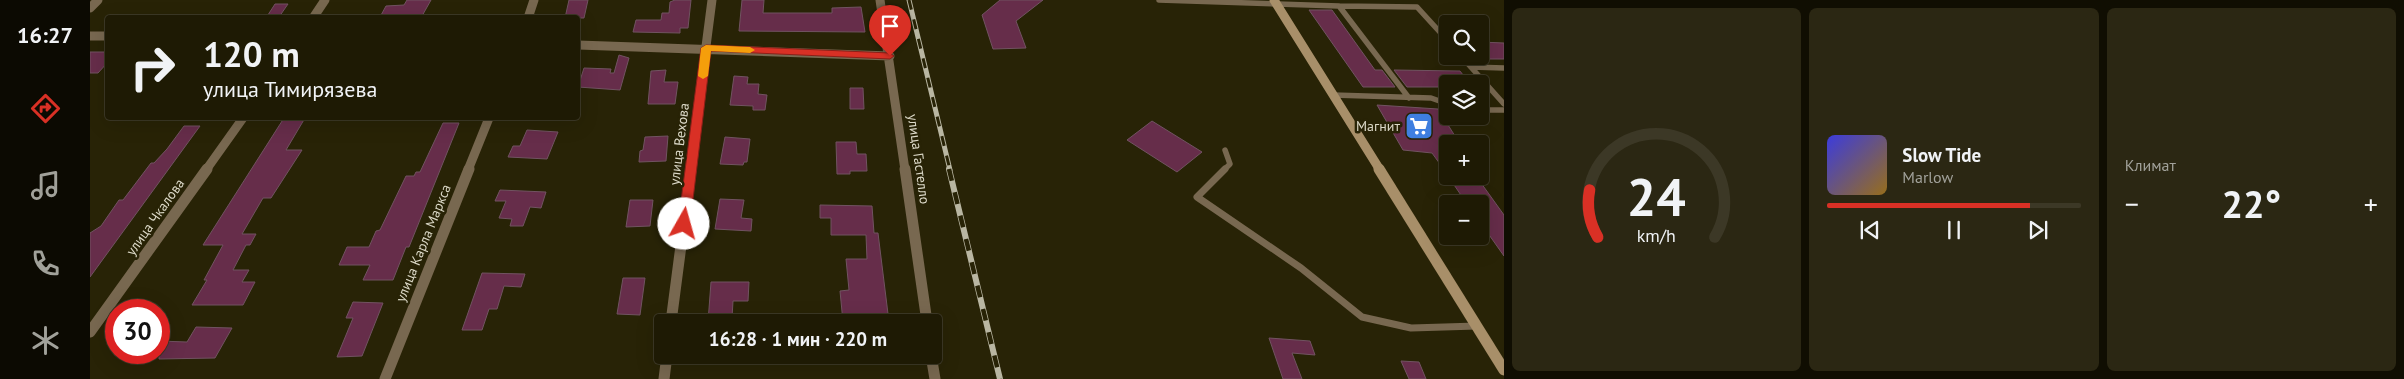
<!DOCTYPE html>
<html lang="ru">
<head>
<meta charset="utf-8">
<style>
	:root { --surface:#1e1a04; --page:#2b2713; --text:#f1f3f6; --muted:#a1a19a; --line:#3c3826; --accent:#d93025 }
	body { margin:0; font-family:"PT Sans",sans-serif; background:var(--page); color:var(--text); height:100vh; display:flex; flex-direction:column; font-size:19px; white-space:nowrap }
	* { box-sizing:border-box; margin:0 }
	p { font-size:16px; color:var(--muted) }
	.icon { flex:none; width:28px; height:28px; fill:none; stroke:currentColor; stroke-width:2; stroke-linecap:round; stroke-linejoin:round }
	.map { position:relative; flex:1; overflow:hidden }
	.drawer { display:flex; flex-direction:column; gap:8px; padding:8px; background:#100e02; width:900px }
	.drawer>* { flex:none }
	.banner { position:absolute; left:15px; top:15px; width:475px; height:105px; border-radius:5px; box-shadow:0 5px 20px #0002,0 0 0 1px var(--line); background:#1e1a04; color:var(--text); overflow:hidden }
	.controls { position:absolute; left:1349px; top:15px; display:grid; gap:10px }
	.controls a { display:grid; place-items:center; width:50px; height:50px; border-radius:5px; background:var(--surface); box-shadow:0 5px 20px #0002,0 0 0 1px var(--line); font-size:25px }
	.speed { position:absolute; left:15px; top:299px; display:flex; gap:10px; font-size:25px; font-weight:700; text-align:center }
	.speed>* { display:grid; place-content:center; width:65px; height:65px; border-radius:50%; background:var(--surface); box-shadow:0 5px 20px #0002,0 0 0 1px var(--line); line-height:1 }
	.speed .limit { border:8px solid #d22; background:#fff; color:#111 }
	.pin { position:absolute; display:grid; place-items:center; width:42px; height:42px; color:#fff; margin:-51px -21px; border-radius:50% 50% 50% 0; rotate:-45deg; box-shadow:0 0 5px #0007 }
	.pin .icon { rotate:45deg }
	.me { position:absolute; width:55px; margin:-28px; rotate:7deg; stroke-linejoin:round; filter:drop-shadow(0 0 4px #0008) }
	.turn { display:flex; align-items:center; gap:18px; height:105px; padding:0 15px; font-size:22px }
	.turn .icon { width:65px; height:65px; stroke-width:2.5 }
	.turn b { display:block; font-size:35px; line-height:42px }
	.big { font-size:38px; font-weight:700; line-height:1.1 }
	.drawer .tile { flex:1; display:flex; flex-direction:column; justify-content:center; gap:8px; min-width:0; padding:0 18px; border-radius:8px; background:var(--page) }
	.drawer .dial { align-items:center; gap:0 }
	.dial svg { height:130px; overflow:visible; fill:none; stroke:var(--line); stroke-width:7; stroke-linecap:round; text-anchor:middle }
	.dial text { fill:var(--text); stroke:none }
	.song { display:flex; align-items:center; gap:15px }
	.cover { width:60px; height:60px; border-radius:8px; background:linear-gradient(135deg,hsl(240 70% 55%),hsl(40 70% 35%)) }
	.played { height:5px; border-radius:2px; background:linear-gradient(90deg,var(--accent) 80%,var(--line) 80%) }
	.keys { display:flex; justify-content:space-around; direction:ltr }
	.heat { display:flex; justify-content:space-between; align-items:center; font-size:28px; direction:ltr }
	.drawer .tiles { flex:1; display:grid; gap:8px; grid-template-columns:repeat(3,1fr) }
	.trip { position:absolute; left:564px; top:314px; width:288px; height:50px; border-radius:5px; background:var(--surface); box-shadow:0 5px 20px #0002,0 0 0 1px var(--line); font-weight:700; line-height:50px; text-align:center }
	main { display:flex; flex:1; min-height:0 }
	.tab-bar { display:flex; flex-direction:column; width:90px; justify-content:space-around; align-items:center; background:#0c0a02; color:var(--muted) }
	.tab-bar .icon { width:35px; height:35px }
	.tab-bar .on { color:var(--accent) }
	.tab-bar b { font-size:22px; color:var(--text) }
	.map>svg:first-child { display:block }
</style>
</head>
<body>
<main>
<nav class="tab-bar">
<b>16:27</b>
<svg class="icon on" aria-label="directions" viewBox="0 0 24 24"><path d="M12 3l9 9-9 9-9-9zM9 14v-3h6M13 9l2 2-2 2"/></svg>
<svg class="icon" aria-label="music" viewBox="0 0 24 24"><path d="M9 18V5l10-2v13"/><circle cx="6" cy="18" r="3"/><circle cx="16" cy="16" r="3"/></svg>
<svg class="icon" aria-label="phone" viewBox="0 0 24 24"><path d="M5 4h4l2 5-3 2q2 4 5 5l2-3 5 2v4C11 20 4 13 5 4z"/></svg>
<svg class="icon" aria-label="climate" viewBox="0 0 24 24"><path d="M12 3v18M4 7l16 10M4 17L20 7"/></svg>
</nav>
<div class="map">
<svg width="1414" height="379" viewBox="0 0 1414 379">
	<rect width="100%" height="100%" fill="#282306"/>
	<!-- building -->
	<path fill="#662d4a" stroke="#715361" d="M317 0H341L332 16 290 17 296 6 314 5Z
		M479 0H498L494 18H475Z
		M585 0H601L598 28H590V33L543 32 546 20H571L572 13H579L580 2Z
		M652 0H674L673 13H742V8L771 7 775 32 649 31Z
		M910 0H953L926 21 936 48 903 49 892 15Z
		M185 4H198L189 17 176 18Z
		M1219 10H1242L1285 70H1292L1305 87H1273Z
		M1390 42 1414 43V59H1393L1390 55Z
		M0 52H18V62L8 73H0Z
		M529 55 539 58 530 90 488 87 494 68 521 69 520 73H524Z
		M576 70 574 82H588L585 104H558L561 71Z
		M1304 70 1370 71 1380 84H1358V87H1317Z
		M644 76 658 77 657 84H669L668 94 677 95 675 110H663V106L640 105Z
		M760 88H773L774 109H760Z
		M1287 105 1348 109 1370 144H1358V175L1342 153 1313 150Z
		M194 118H215L196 150H212L181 198H173L152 234H166L160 245H156L143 270H159L152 282H165L153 305H102L117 280H114L133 245H113Z
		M1062 121 1112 152 1087 172 1037 140Z
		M353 123H369L319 247H316L303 280H273L280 265H249L257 247H279L286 231 290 230 316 176H324L326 172H330Z
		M94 126H110L0 277V233L11 226 29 200H33L61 163H64L77 149Z
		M437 130 468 132 457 159 418 157 423 146H430Z
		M578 136 576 161 549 162 550 151 553 150 555 137Z
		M635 137 660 139 657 162H654L653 165 630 164Z
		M746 142H766L767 154H776L777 171H760V174H747Z
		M1358 176H1386L1414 215V256L1390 222V204H1377Z
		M410 190 456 192 451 208 440 207 433 226H420L422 219 409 218 416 201H405Z
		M630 199 654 200 651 218 662 219 661 231 625 229Z
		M540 200H563L560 226 536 227Z
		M730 205 782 206 784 233H788L799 322H753L750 291 759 290 756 259H777L776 235H741V218H730Z
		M392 273 435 274 431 287 414 286 407 309H399L392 330H372Z
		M533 278H555L550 315 527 314Z
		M621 282H659L658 301H643L642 318H634V322H618Z
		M263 302 293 303 272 356 247 357 263 318H256Z
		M106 327 142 328 125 358 69 359V341L97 342Z
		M1179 338 1220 341 1225 355 1202 353 1212 379H1193Z
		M1311 361 1329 362 1336 379H1319Z"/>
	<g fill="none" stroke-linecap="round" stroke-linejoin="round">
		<!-- service-far1 -->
		<path stroke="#786850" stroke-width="5.5" d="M1069 0 1249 6
			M1371 56 1414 104
			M1381 67 1414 68
			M1243 95 1341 98 1358 104
			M1319 98 1249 6 1327 7 1358 41
			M1390 110H1414
			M1134 170 1140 164 1135 150"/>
		<!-- service -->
		<path stroke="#786850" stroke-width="7" d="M1135 169 1107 197 1211 268 1272 317 1321 328 1387 326"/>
		<!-- minor-far1 -->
		<path stroke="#786850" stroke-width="9" d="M790 0 815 170
			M223 18 235 0
			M438 18 444 0
			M0 36H18
			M488 45 800 56
			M116 170 153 118
			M378 170 399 118
			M600 170 622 0"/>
		<!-- minor -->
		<path stroke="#786850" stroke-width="11" d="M815 169 837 322
			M581 322 601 169
			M0 332 117 169
			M841 355 845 379
			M295 379 379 169
			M574 379 577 355"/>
		<!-- tertiary -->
		<path stroke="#786850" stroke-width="9" d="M0 8 8 0"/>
		<!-- secondary-far1 -->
		<path stroke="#a88f69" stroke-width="9" d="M1184 0 1290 170"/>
		<!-- secondary -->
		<path stroke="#a88f69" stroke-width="11" d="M1289 169 1414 370"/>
		<defs>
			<path id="rail-far1" d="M819 0 860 170"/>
			<path id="rail" d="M859 169 910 379"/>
		</defs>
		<!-- rail-far1 casing -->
		<use href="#rail-far1" stroke="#b9b6a2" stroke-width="5"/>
		<!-- rail casing -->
		<use href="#rail" stroke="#b9b6a2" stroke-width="6"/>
		<!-- rail-far1 -->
		<use href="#rail-far1" stroke="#282306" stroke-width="3" stroke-dasharray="10" stroke-linecap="butt"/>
		<!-- rail -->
		<use href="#rail" stroke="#282306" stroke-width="4.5" stroke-dasharray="12" stroke-linecap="butt"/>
	</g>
	<!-- route -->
	<path fill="#d93025" stroke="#8d1f18" d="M616 45 800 53 804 56 800 59 621 51 600 224 594 229 588 224 611 48Z"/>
	<!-- slow -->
	<path fill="#f59e0b" d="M616 45 660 47 665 50 660 53 621 51 618 76 613 79 608 76 611 48Z"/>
	<!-- icons -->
	<defs>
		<symbol id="supermarket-square" viewBox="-11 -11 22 22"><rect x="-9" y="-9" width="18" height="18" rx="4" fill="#3f7fe0" stroke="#282306"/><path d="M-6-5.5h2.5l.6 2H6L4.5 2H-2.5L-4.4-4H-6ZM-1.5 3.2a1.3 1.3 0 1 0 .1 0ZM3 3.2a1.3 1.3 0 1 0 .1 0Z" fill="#fff"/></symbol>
	</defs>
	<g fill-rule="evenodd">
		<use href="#supermarket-square" x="1313" y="110" width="32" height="32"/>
	</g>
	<g text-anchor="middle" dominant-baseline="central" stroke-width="5" stroke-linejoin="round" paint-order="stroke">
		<!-- poi labels -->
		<g font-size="14" fill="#dcd9c8" stroke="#282306" text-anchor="end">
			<text x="1310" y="126">Магнит</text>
		</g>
		<!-- street labels -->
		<g font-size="14" fill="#dcd9c8" stroke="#282306">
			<text transform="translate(589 144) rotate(-83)">улица Вехова</text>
			<text transform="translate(829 159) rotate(82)">улица Гастелло</text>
			<text transform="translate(65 217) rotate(-55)">улица Чкалова</text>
			<text transform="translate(333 243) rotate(-68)">улица Карла Маркса</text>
		</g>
	</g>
</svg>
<div class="controls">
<a><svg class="icon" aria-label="search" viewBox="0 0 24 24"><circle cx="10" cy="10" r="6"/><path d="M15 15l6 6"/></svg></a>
<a><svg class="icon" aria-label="layers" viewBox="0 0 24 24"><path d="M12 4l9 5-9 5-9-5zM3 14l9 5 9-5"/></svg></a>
<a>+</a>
<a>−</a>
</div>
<div class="speed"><div class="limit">30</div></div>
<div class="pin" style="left:800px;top:56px;background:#d93025"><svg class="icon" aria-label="arrive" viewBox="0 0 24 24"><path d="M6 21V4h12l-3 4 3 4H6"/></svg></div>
<svg class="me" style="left:594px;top:224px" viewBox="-20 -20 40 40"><circle r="19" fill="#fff"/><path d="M0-13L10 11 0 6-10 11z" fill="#d93025"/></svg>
<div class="trip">16:28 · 1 мин · 220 m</div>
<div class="banner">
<div class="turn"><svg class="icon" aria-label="right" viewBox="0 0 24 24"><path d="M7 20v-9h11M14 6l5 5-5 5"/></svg><div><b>120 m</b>улица Тимирязева</div></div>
</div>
</div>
<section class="drawer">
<div class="tiles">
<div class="tile dial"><svg viewBox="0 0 100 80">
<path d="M14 69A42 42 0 1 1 86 69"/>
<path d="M14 69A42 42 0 0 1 9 40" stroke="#d93025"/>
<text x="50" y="56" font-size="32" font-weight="700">24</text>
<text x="50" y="72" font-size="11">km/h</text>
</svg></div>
<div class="tile">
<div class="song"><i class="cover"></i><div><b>Slow Tide</b><p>Marlow</p></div></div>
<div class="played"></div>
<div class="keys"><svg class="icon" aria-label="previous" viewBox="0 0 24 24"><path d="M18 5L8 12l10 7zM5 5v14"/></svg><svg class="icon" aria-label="pause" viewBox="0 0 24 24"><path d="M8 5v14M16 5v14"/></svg><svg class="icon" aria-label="next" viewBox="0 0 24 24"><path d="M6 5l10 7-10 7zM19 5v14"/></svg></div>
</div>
<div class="tile"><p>Климат</p>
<div class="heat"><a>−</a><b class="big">22°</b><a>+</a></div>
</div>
</div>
</section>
</main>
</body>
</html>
